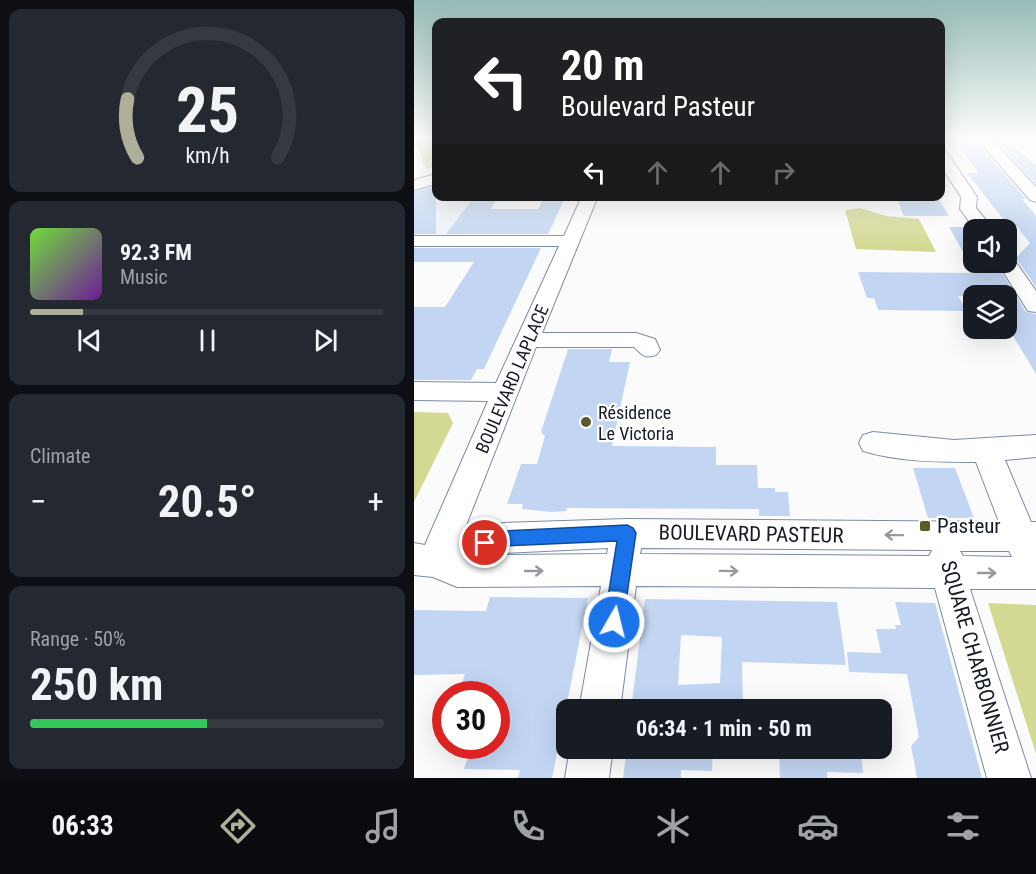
<!DOCTYPE html>
<html lang="en">
<head>
<meta charset="utf-8">
<style>
	:root { --surface:#171b24; --page:#242831; --text:#f1f3f6; --muted:#9ea1a6; --line:#363941; --accent:#adaf9a }
	body { margin:0; font-family:"Roboto Condensed",sans-serif; background:var(--page); color:var(--text); height:100vh; display:flex; flex-direction:column; font-size:22px; white-space:nowrap }
	* { box-sizing:border-box; margin:0 }
	p { font-size:20px; color:var(--muted) }
	.icon { flex:none; width:33px; height:33px; fill:none; stroke:currentColor; stroke-width:2; stroke-linecap:round; stroke-linejoin:round }
	.map { position:relative; flex:1; overflow:hidden }
	.drawer { display:flex; flex-direction:column; gap:9px; padding:9px; background:#0d0f14; width:414px }
	.drawer>* { flex:none }
	.guide { position:absolute; left:18px; top:18px; width:513px; height:183px; border-radius:12px; box-shadow:0 6px 24px #0002; background:#202124; color:#fff; overflow:hidden }
	.fabs { position:absolute; left:549px; top:219px; display:grid; gap:12px }
	.fabs a { display:grid; place-items:center; width:54px; height:54px; border-radius:12px; background:var(--surface); box-shadow:0 6px 24px #0002; font-size:30px }
	.speed { position:absolute; left:18px; top:681px; display:flex; gap:12px; font-size:30px; font-weight:700; text-align:center }
	.speed>* { display:grid; place-content:center; width:78px; height:78px; border-radius:50%; background:var(--surface); box-shadow:0 6px 24px #0002; line-height:1 }
	.speed .limit { border:9px solid #d22; background:#fff; color:#111 }
	.pin { position:absolute; display:grid; place-items:center; width:51px; height:51px; color:#fff; margin:-26px; border:3px solid #fff; border-radius:50%; box-shadow:0 2px 6px #0007 }
	.me { position:absolute; width:66px; margin:-33px; rotate:8deg; stroke-linejoin:round; filter:drop-shadow(0 0 4px #0008) }
	.turn { display:flex; align-items:center; gap:21px; height:126px; padding:0 30px; font-size:27px }
	.turn .icon { width:78px; height:78px; stroke-width:2.5 }
	.turn b { display:block; font-size:42px; line-height:51px }
	.lanes { display:flex; align-items:center; height:57px; padding:0 30px; background:#0003; justify-content:center; gap:30px; direction:ltr }
	.lanes .off { opacity:.35 }
	.big { font-size:45px; font-weight:700; line-height:1.1 }
	.drawer .tile { flex:1; display:flex; flex-direction:column; justify-content:center; gap:9px; min-width:0; padding:0 21px; border-radius:12px; background:var(--page) }
	.drawer .dial { align-items:center; gap:0 }
	.dial svg { height:156px; overflow:visible; fill:none; stroke:var(--line); stroke-width:7; stroke-linecap:round; text-anchor:middle }
	.dial text { fill:var(--text); stroke:none }
	.song { display:flex; align-items:center; gap:18px }
	.cover { width:72px; height:72px; border-radius:9px; background:linear-gradient(135deg,hsl(100 70% 55%),hsl(280 70% 35%)) }
	.played { height:6px; border-radius:3px; background:linear-gradient(90deg,var(--accent) 15%,var(--line) 15%) }
	.keys { display:flex; justify-content:space-around; direction:ltr }
	.heat { display:flex; justify-content:space-between; align-items:center; font-size:33px; direction:ltr }
	.charge { height:9px; border-radius:4px; background:linear-gradient(90deg,#34c759 50%,var(--line) 0) }
	.trip { position:absolute; left:142px; top:699px; width:336px; height:60px; border-radius:12px; background:var(--surface); box-shadow:0 6px 24px #0002; font-weight:700; line-height:60px; text-align:center }
	.tabs { display:flex; height:96px; justify-content:space-around; align-items:center; background:#090b0e; color:var(--muted) }
	.tabs .icon { width:42px; height:42px }
	.tabs .current { color:var(--accent) }
	.tabs b { font-size:27px; color:var(--text) }
	main { display:flex; flex:1; min-height:0 }
	.map>svg:first-child { display:block }
</style>
</head>
<body>
<main>
<section class="drawer">
<div class="tile dial"><svg viewBox="0 0 100 80">
<path d="M14 69A42 42 0 1 1 86 69"/>
<path d="M14 69A42 42 0 0 1 9 39" stroke="#adaf9a"/>
<text x="50" y="56" font-size="32" font-weight="700">25</text>
<text x="50" y="72" font-size="11">km/h</text>
</svg></div>
<div class="tile">
<div class="song"><i class="cover"></i><div><b>92.3 FM</b><p>Music</p></div></div>
<div class="played"></div>
<div class="keys"><svg class="icon" aria-label="previous" viewBox="0 0 24 24"><path d="M18 5L8 12l10 7zM5 5v14"/></svg><svg class="icon" aria-label="pause" viewBox="0 0 24 24"><path d="M8 5v14M16 5v14"/></svg><svg class="icon" aria-label="next" viewBox="0 0 24 24"><path d="M6 5l10 7-10 7zM19 5v14"/></svg></div>
</div>
<div class="tile"><p>Climate</p>
<div class="heat"><a>−</a><b class="big">20.5°</b><a>+</a></div>
</div>
<div class="tile"><p>Range · 50%</p><b class="big">250 km</b><div class="charge"></div></div>
</section>
<div class="map">
<svg width="622" height="778" viewBox="0 0 622 778">
	<rect width="100%" height="100%" fill="#fbfbfb"/>
	<!-- built -->
	<path fill="#eef2f9" d="M22 184V196L85 197 59 234H0V191Z"/>
	<!-- green -->
	<path fill="#d3d993" d="M16 138H22V166L12 169 2 144Z
		M446 208 472 216 505 219 522 252 442 249 431 210Z
		M0 412 34 413 39 423 0 502Z
		M574 603 622 605V754Z"/>
	<!-- building -->
	<path fill="#c2d6f3" fill-rule="evenodd" d="M545 144H564L612 199H608L622 216V287L602 258 616 243 601 224H593L553 173H565L545 146H547Z
		M584 144H596L622 165V184Z
		M22 186V234H0V192Z
		M61 196H85L76 209H124L131 196H152L134 234H32Z
		M482 196H523L535 216H490Z
		M535 227H556L560 231V262H581L612 312 622 314V374L592 324V296H544L553 311 464 310 460 298H453L444 272 561 273Z
		M0 248H127L70 369H63L57 380H0V307H31L60 262H0Z
		M154 349H198L195 362H216L198 446 302 447V465H343L344 488H361V492H374L376 516H345V509L153 508 152 511 138 512 108 509 109 504H93L107 464H123L131 436 127 432Z
		M499 468H541L560 518H514Z
		M76 597 174 598 138 778H104L106 770 50 769 57 746H82V712L87 694H44L51 674 0 675V610L72 611Z
		M231 599 423 602 432 665 328 662 329 710H217ZM267 635 308 637 306 683 264 685Z
		M481 602 521 603 568 778H503L497 746 505 737 493 674 435 672 433 652 467 653 462 629H482L481 625H487Z
		M213 748H299L298 771 267 770V778H209Z
		M365 750 447 752 449 773 413 772V778H366Z"/>
	<g fill="none" stroke-linecap="round" stroke-linejoin="round">
		<defs>
			<path id="minor" d="M0 138H12L0 145Z
				M562 138H576L622 187V202L616 200Z
				M526 149 531 150 563 197 562 208 580 230H561L546 209 547 197 526 165Z
				M22 174V184L0 190V180Z
				M168 196H184L128 333H222L241 339 246 350 242 355C229 359 228 354 220 347H122L49 533 90 523 213 519 585 522 562 462C525 462 485 462 449 451L445 443 449 435 459 432 540 440 622 435V457L591 460 617 522H622V589H556L617 778H573L521 588 222 586 206 710H165L187 586 43 587 19 577 0 575V543L11 545 74 401 0 400V382L82 383 145 246H0V236H150ZM194 548 193 554 81 555 90 553ZM227 548 518 550 515 556 226 554ZM546 551H595L598 557 549 556Z
				M592 256 599 258 622 291V312L614 311 583 262H592Z
				M156 748H199L195 778H151Z"/>
		</defs>
		<!-- minor casing -->
		<use href="#minor" stroke="#7b8ca6" stroke-width="2"/>
		<!-- minor -->
		<use href="#minor" fill="#fff" fill-rule="evenodd"/>
	</g>
	<!-- one-way arrows -->
	<defs><path id="oneway-shaft" d="M-6 0H5M1.5-3L5.5 0L1.5 3" fill="none" stroke-width="1.6" stroke-linecap="round" stroke-linejoin="round" transform="scale(1.5)"/></defs>
	<g stroke="#96999d">
		<use href="#oneway-shaft" transform="translate(480 535) rotate(-179)"/>
		<use href="#oneway-shaft" transform="translate(120 571)"/>
		<use href="#oneway-shaft" transform="translate(315 571) rotate(1)"/>
		<use href="#oneway-shaft" transform="translate(573 573)"/>
	</g>
	<!-- sky -->
	<linearGradient id="sky" x2="0" y2="1"><stop stop-color="#97bbb7"/><stop offset="0.56" stop-color="#fdfdfd"/><stop offset="1" stop-color="#fdfdfd" stop-opacity="0"/></linearGradient>
	<rect width="622" height="247" fill="url(#sky)"/>
	<!-- route -->
	<path fill="#1a73e8" stroke="#114b97" stroke-width="1.5" d="M213 525 219 528 222 533 209 622 206 629 200 631 193 629 190 622 203 541 90 546 71 551 64 548 62 543 64 537 90 531Z"/>
	<!-- markers -->
	<g fill="#595c2a" stroke="#fff" stroke-width="2">
		<circle cx="172" cy="422" r="6"/>
		<rect x="505" y="520" width="12" height="12" rx="3"/>
	</g>
	<g text-anchor="middle" dominant-baseline="central" stroke-width="4.5" stroke-linejoin="round" paint-order="stroke">
		<!-- street labels -->
		<g font-size="18" fill="#151c25" stroke="#fff">
			<text transform="translate(98 379) rotate(-67)">BOULEVARD LAPLACE</text>
		</g>
		<!-- poi labels -->
		<g font-size="18" fill="#151c25" stroke="#fff" text-anchor="start">
			<text x="184" y="412">Résidence<tspan x="184" dy="21">Le Victoria</tspan></text>
		</g>
		<!-- near-poi labels -->
		<g font-size="21" fill="#151c25" stroke="#fff" text-anchor="start">
			<text x="523" y="526">Pasteur</text>
		</g>
		<!-- near-street labels -->
		<g font-size="21" fill="#151c25" stroke="#fff">
			<text transform="translate(337 534) rotate(1)">BOULEVARD PASTEUR</text>
			<text transform="translate(561 657) rotate(74)">SQUARE CHARBONNIER</text>
		</g>
	</g>
</svg>
<div class="fabs">
<a><svg class="icon" aria-label="sound" viewBox="0 0 24 24"><path d="M4 9h4l5-4v14l-5-4H4zM17 9q2 3 0 6"/></svg></a>
<a><svg class="icon" aria-label="layers" viewBox="0 0 24 24"><path d="M12 4l9 5-9 5-9-5zM3 14l9 5 9-5"/></svg></a>
</div>
<div class="speed"><div class="limit">30</div></div>
<div class="pin" style="left:71px;top:543px;background:#d93025"><svg class="icon" aria-label="arrive" viewBox="0 0 24 24"><path d="M6 21V4h12l-3 4 3 4H6"/></svg></div>
<svg class="me" style="left:200px;top:622px" viewBox="-20 -20 40 40"><circle r="17" fill="#1a73e8" stroke="#fff" stroke-width="3"/><path d="M0-11L8 9 0 5-8 9z" fill="#fff"/></svg>
<div class="trip">06:34 · 1 min · 50 m</div>
<div class="guide">
<div class="turn"><svg class="icon" aria-label="left" viewBox="0 0 24 24"><path d="M17 20v-9H6M10 6l-5 5 5 5"/></svg><div><b>20 m</b>Boulevard Pasteur</div></div>
<div class="lanes"><svg class="icon" aria-label="left" viewBox="0 0 24 24"><path d="M17 20v-9H6M10 6l-5 5 5 5"/></svg><svg class="icon off" aria-label="ahead" viewBox="0 0 24 24"><path d="M12 20V5M6 11l6-6 6 6"/></svg><svg class="icon off" aria-label="ahead" viewBox="0 0 24 24"><path d="M12 20V5M6 11l6-6 6 6"/></svg><svg class="icon off" aria-label="right" viewBox="0 0 24 24"><path d="M7 20v-9h11M14 6l5 5-5 5"/></svg></div>
</div>
</div>
</main>
<nav class="tabs">
<b>06:33</b>
<svg class="icon current" aria-label="directions" viewBox="0 0 24 24"><path d="M12 3l9 9-9 9-9-9zM9 14v-3h6M13 9l2 2-2 2"/></svg>
<svg class="icon" aria-label="music" viewBox="0 0 24 24"><path d="M9 18V5l10-2v13"/><circle cx="6" cy="18" r="3"/><circle cx="16" cy="16" r="3"/></svg>
<svg class="icon" aria-label="phone" viewBox="0 0 24 24"><path d="M5 4h4l2 5-3 2q2 4 5 5l2-3 5 2v4C11 20 4 13 5 4z"/></svg>
<svg class="icon" aria-label="climate" viewBox="0 0 24 24"><path d="M12 3v18M4 7l16 10M4 17L20 7"/></svg>
<svg class="icon" aria-label="car" viewBox="0 0 24 24"><path d="M5 17H2v-5l4-1 3-4h7l3 4 3 1v5h-3M9 17h6M6 11h13"/><circle cx="7" cy="17" r="2"/><circle cx="17" cy="17" r="2"/></svg>
<svg class="icon" aria-label="filters" viewBox="0 0 24 24"><path d="M4 7h16M4 17h16"/><circle cx="9" cy="7" r="2"/><circle cx="15" cy="17" r="2"/></svg>
</nav>
</body>
</html>
